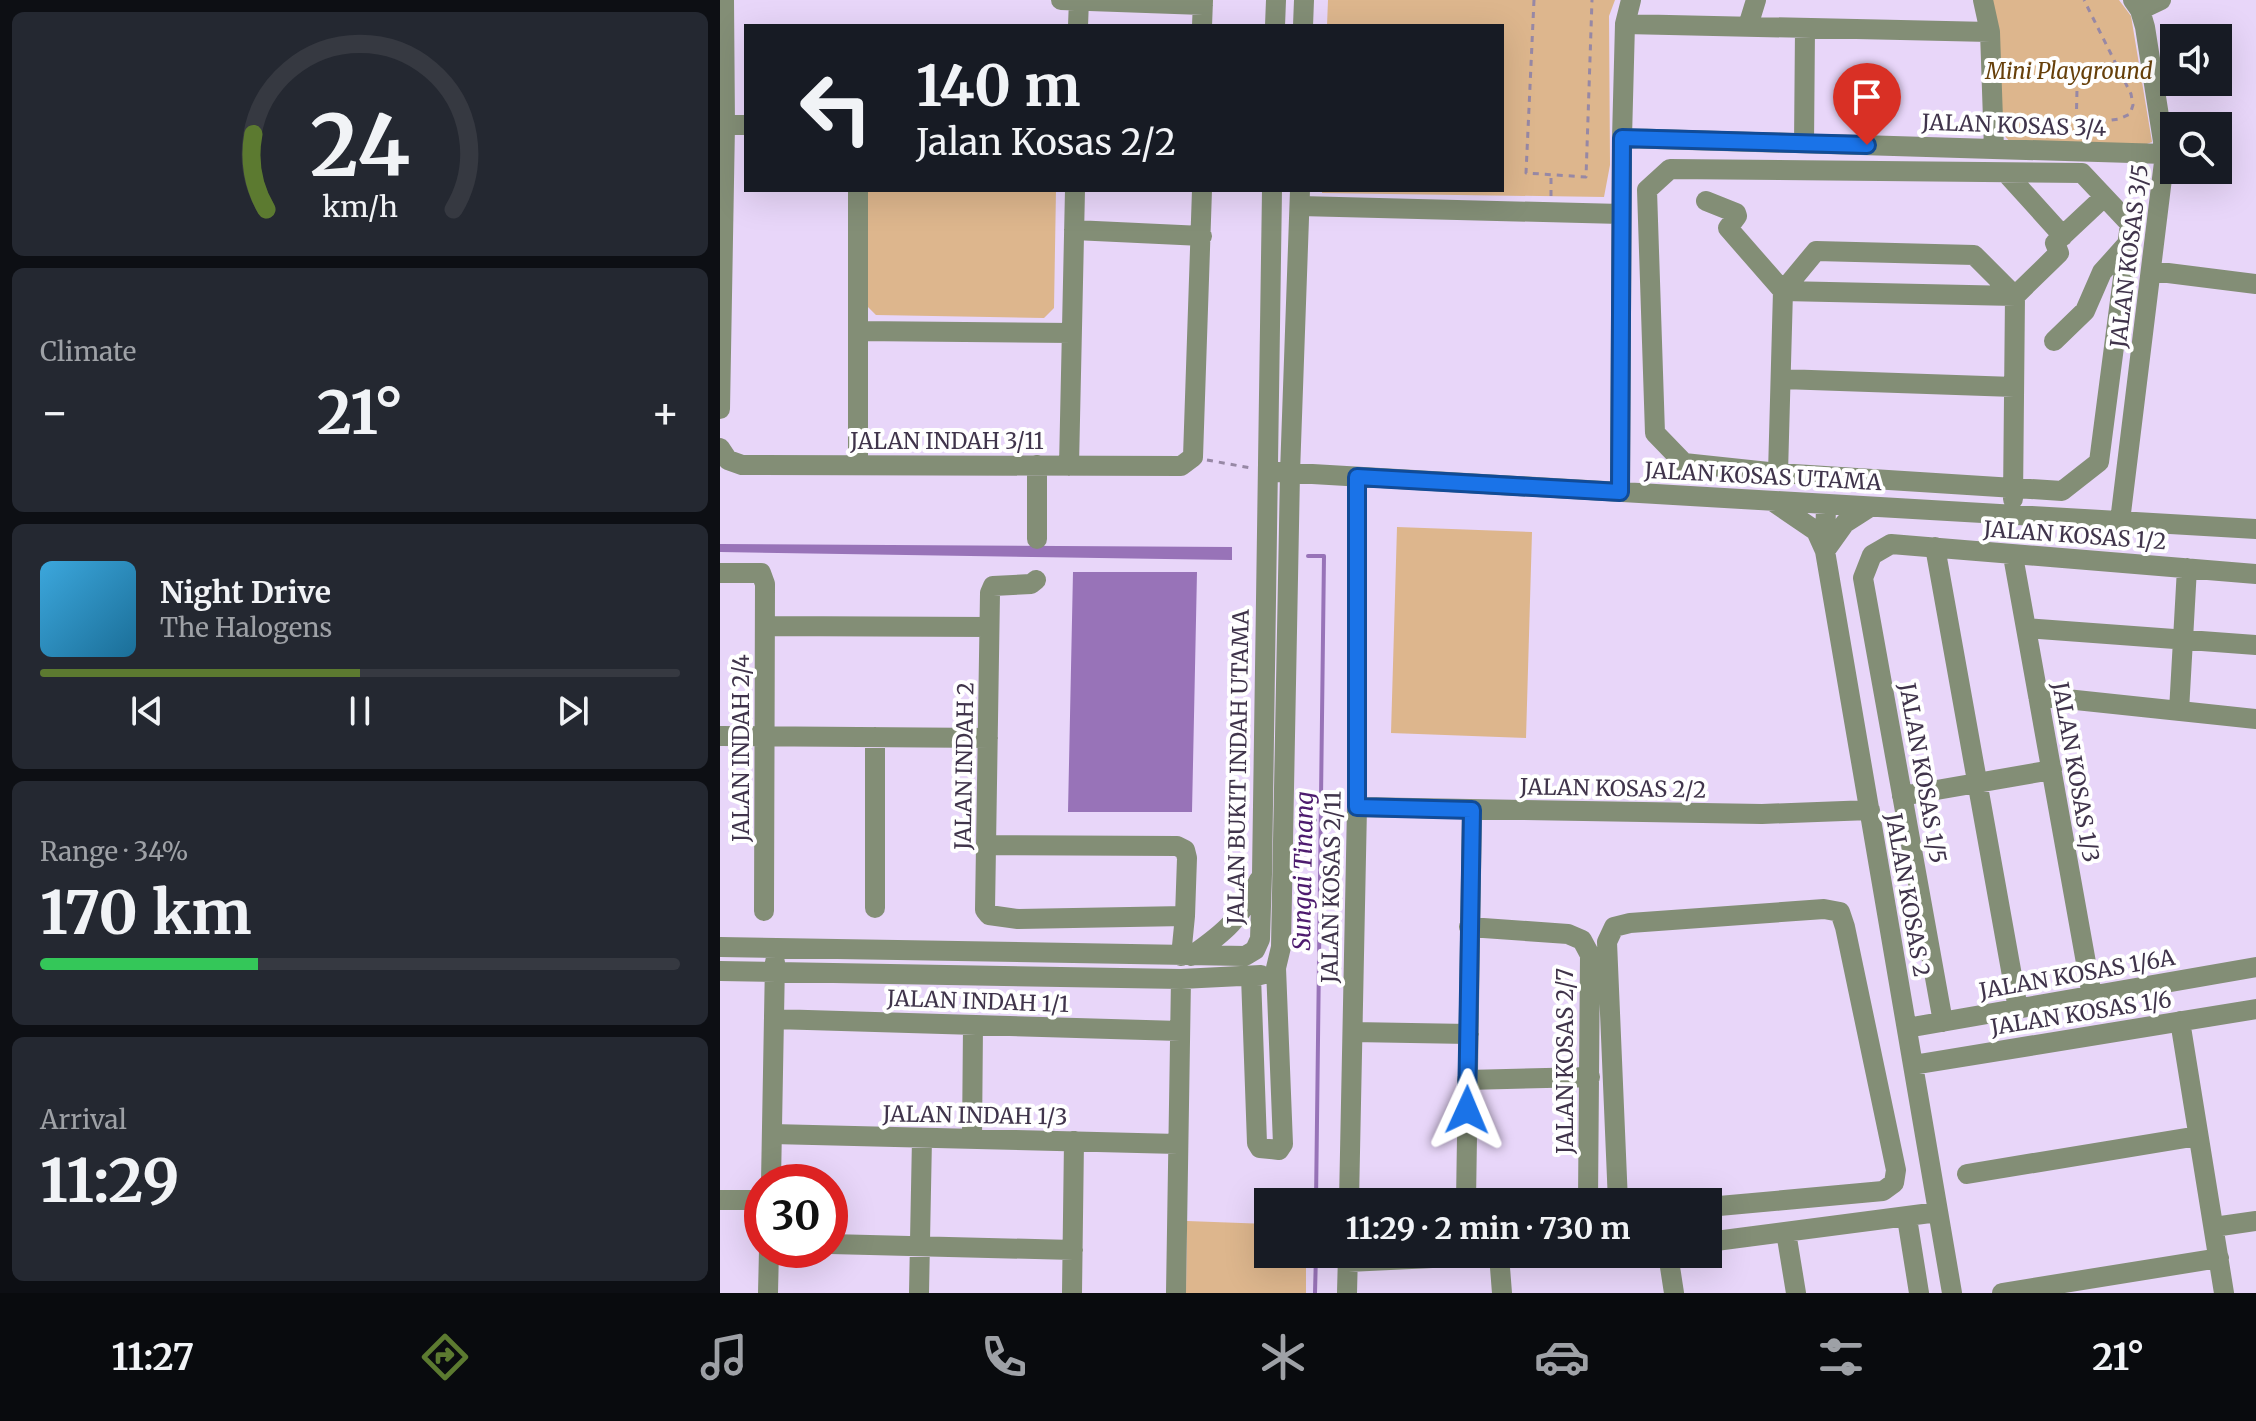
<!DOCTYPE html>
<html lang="en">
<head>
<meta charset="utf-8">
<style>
	:root { --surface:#171b24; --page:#242831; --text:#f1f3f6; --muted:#9ea1a6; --line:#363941; --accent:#5c7a30 }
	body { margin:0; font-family:Merriweather,serif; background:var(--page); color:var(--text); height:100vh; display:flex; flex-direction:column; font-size:30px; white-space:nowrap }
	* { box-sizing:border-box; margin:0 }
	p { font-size:26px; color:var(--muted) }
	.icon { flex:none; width:44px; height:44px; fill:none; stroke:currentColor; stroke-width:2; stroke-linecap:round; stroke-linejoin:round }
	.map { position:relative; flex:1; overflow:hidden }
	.sheet { display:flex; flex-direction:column; gap:12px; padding:12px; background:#0d0f14; width:720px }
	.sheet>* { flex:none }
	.hud { position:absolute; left:24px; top:24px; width:760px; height:168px; border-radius:0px; box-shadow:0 8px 32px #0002; background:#171b24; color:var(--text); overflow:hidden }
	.fabs { position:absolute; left:1440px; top:24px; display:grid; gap:16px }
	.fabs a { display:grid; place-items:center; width:72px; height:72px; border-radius:0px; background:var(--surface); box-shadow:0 8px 32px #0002; font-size:40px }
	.speed { position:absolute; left:24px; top:1164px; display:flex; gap:16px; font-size:40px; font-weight:700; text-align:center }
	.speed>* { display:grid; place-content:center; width:104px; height:104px; border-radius:50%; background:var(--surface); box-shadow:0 8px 32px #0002; line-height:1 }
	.speed .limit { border:12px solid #d22; background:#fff; color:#111 }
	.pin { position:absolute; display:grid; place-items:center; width:68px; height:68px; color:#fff; margin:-82px -34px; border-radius:50% 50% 50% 0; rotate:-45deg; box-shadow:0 0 8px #0007 }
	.pin .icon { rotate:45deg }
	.me { position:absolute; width:88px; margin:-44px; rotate:1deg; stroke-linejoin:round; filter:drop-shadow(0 0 6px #0008) }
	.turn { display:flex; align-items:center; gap:28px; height:168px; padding:0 40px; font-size:36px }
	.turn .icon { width:104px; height:104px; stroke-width:2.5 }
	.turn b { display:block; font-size:56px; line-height:68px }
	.big { font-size:60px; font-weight:700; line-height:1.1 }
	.sheet .card { flex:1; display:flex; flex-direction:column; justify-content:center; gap:12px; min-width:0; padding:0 28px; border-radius:12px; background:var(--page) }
	.sheet .dial { align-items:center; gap:0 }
	.dial svg { height:208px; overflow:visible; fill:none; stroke:var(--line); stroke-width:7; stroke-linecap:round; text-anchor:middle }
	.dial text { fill:var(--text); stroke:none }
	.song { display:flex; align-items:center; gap:24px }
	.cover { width:96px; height:96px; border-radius:12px; background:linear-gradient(135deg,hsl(200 70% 55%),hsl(200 70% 35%)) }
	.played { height:8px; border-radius:4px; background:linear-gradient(90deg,var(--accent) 50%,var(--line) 50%) }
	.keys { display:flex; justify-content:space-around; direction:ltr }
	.heat { display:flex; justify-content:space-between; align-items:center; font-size:44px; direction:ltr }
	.charge { height:12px; border-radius:6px; background:linear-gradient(90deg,#34c759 34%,var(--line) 0) }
	.trip { position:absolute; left:534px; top:1188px; width:468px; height:80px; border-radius:0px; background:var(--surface); box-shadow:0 8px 32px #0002; font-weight:700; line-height:80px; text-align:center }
	.dock { display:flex; height:128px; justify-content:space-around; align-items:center; background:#090b0e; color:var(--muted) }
	.dock .icon { width:56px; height:56px }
	.dock .on { color:var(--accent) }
	.dock b { font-size:36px; color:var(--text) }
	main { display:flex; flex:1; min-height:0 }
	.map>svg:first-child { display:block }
</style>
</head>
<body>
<main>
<section class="sheet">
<div class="card dial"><svg viewBox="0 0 100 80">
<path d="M14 69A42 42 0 1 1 86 69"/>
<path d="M14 69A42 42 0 0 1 9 40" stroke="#5c7a30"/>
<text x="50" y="56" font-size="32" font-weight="700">24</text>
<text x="50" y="72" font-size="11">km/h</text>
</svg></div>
<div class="card"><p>Climate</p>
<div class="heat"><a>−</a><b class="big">21°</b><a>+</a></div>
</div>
<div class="card">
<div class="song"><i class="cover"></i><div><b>Night Drive</b><p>The Halogens</p></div></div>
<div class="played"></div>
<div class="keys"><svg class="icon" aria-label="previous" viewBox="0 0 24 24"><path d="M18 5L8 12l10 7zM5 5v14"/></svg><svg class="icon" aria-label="pause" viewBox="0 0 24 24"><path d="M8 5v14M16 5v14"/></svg><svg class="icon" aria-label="next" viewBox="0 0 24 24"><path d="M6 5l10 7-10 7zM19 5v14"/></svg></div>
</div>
<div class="card"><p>Range · 34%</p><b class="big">170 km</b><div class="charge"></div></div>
<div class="card"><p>Arrival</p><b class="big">11:29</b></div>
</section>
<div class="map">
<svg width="1536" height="1293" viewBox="0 0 1536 1293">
	<rect width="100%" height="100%" fill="#e8d6f9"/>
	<!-- green -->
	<path fill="#ddb68d" d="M608 0H895L889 16 890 165 884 197 602 193V190H782V26H607Z
		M1272 0H1399L1411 16 1432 142 1419 147 1292 144 1281 132Z
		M148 190H336L334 308 324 318 156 315 146 305Z
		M677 527 812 532 806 738 671 733Z
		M467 1221 548 1224V1254H586V1293H466Z"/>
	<!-- water -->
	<path fill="#9873b8" d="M0 544 512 547V560L0 552Z
		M353 572H477L472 812H348Z"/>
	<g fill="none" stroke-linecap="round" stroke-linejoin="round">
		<!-- stream -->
		<path stroke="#9873b8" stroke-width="4" d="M588 556H604L596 1202
			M595 1293 596 1254"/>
		<!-- path -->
		<path stroke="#9788a5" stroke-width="3" stroke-dasharray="6 6" stroke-linecap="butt" d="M814 0 806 173 866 177 872 0
			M1356 125 1399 119 1410 114 1413 105 1411 94 1364 0
			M1356 133 1357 89 1360 85 1414 62
			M831 196V175
			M487 460 531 468
			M579 819 619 822"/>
		<!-- minor -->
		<path stroke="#838e76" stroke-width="20" d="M341 0 483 5
			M1263 0 1270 32 1274 149
			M1420 10 1441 0
			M905 24 1270 32
			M358 26 359 0
			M482 26 483 0
			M555 26 556 0
			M583 26 584 0
			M1028 26 1036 0
			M5 125H26
			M902 138 1445 154
			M1084 144 1085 29
			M950 169 1362 173 1410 224 1379 462 1342 491 1058 473 964 463 935 433 927 190Z
			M1286 173 1343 236
			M138 190V464
			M986 201 1016 213 1017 216 1008 228 1063 291 1295 296 1339 253 1335 243 1384 197
			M580 206 901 214
			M354 230 482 236
			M1432 271 1536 284
			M138 331 352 333
			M1334 341 1365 311 1382 272 1408 243
			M1062 379 1294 387
			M0 409 5 125 4 0
			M0 448 8 460 22 465 461 466 473 457 482 190
			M349 466 355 190
			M558 472 1536 529
			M1058 473 1063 291 1096 251 1254 255 1295 296 1293 499
			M900 492 902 138 905 24 911 0
			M1055 503 1096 531 1105 551
			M1106 504 1105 551 1232 1293
			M1400 521 1445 154 1425 27 1420 10 1413 0
			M317 539V465
			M1215 547 1298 1009
			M1105 551 1125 523 1150 507
			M1293 556 1372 996
			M0 573H41L45 584 44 911
			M316 580 311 584 273 586 270 593 265 910 269 915 298 919 465 916 461 956
			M45 626 269 627
			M1306 628 1536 645
			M1318 696 1536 719
			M1459 711 1467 568
			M0 736 268 738
			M1182 796 1332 770
			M637 807 1042 814 1150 810
			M267 845 457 846 465 850 467 858 465 916
			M155 908V737
			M749 927 848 934 862 940 870 955 868 1202
			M0 947 525 956 535 950 540 939 542 874 552 190
			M471 956C507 931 520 919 539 880
			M0 971 461 979 541 975
			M531 976 537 1143 540 1148 559 1150 563 1144 556 968 561 947 570 473 580 190
			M54 1019 460 1031
			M1460 1021 1504 1293
			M1223 1022 1143 578 1152 555 1171 544 1536 574
			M1187 1028 1536 967
			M633 1032 749 1034
			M1193 1065 1536 1009
			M747 1080 870 1077
			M52 1134 458 1144
			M252 1139 253 1025
			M1247 1174 1478 1136
			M51 1182 55 962
			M0 1200H42
			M629 1202 637 807V477
			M746 1202 752 810
			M898 1202 887 942 894 927 910 923 1104 909 1120 912 1125 927 1176 1170 1174 1183 1163 1191 988 1207
			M1187 1218 1199 1293
			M1494 1227 1536 1221
			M1066 1232 1076 1293
			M988 1242 1218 1212
			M110 1244 353 1250
			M948 1254 954 1293
			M779 1255 782 1293
			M628 1262 797 1254
			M48 1293 49 1250
			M199 1293 202 1138
			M352 1293 354 1141
			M456 1293 461 979
			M627 1293 628 1254
			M1282 1293 1499 1258"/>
	</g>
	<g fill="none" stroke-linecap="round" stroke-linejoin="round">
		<defs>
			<path id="route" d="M747 1110 752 810 637 807V477L900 492 902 138 1147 145"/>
		</defs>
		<!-- route casing -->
		<use href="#route" stroke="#114b97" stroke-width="20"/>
		<!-- route -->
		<use href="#route" stroke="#1a73e8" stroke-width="14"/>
	</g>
	<g text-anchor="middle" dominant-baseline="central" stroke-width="8" stroke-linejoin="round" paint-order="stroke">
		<!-- park labels -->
		<g font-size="22" font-style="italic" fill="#67400b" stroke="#fff">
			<text x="1349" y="71">Mini Playground</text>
		</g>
		<!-- street labels -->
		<g font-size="22" fill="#40344b" stroke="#fff">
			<text transform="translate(1294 125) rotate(2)">JALAN KOSAS 3/4</text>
			<text transform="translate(1409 256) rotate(-83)">JALAN KOSAS 3/5</text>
			<text x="227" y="441">JALAN INDAH 3/11</text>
			<text transform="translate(1043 476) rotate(3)">JALAN KOSAS UTAMA</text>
			<text transform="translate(1355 535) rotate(4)">JALAN KOSAS 1/2</text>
			<text transform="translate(21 748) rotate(-90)">JALAN INDAH 2/4</text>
			<text transform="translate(244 766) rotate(-89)">JALAN INDAH 2</text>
			<text transform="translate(518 767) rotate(-89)">JALAN BUKIT INDAH UTAMA</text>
			<text transform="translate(1356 772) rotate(80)">JALAN KOSAS 1/3</text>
			<text transform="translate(1203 773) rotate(80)">JALAN KOSAS 1/5</text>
			<text transform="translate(893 788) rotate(1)">JALAN KOSAS 2/2</text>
			<text transform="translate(611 887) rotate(-89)">JALAN KOSAS 2/11</text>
			<text transform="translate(1188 895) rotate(80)">JALAN KOSAS 2</text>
			<text transform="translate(1357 974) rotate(-10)">JALAN KOSAS 1/6A</text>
			<text transform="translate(258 1001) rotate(2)">JALAN INDAH 1/1</text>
			<text transform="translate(1361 1013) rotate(-9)">JALAN KOSAS 1/6</text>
			<text transform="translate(845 1061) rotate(-90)">JALAN KOSAS 2/7</text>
			<text transform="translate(255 1115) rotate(1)">JALAN INDAH 1/3</text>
		</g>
		<!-- water labels -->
		<g font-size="24" font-style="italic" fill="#4d1b6e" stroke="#fff">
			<text transform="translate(583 871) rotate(-89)">Sungai Tinang</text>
		</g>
	</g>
</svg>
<div class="fabs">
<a><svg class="icon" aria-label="sound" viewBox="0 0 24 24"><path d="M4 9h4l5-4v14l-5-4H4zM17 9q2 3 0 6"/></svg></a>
<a><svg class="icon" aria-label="search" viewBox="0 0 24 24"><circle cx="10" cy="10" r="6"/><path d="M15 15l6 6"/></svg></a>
</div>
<div class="speed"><div class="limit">30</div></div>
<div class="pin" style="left:1147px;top:145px;background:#d93025"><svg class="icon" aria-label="arrive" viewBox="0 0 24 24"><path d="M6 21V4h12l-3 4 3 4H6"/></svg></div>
<svg class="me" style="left:747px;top:1110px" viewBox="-20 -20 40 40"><path d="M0-17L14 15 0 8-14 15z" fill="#1a73e8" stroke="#fff" stroke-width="4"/></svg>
<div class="trip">11:29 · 2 min · 730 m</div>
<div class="hud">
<div class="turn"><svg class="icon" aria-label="left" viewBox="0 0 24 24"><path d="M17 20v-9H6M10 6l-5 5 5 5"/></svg><div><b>140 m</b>Jalan Kosas 2/2</div></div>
</div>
</div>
</main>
<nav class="dock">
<b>11:27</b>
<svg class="icon on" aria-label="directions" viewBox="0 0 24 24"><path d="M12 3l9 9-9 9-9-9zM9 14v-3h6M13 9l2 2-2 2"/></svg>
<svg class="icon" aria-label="music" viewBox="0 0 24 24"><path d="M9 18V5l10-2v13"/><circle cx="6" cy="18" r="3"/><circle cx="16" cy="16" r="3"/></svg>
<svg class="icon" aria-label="phone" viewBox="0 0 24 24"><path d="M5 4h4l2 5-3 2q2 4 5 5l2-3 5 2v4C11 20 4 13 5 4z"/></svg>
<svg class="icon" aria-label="climate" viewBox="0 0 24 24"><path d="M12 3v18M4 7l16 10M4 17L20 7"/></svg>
<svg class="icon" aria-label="car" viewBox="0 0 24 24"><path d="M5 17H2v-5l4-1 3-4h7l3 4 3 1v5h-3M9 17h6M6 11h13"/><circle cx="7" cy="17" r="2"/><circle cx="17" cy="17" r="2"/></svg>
<svg class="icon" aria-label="filters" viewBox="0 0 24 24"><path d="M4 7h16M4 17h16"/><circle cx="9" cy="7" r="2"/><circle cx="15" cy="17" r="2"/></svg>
<b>21°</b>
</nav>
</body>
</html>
